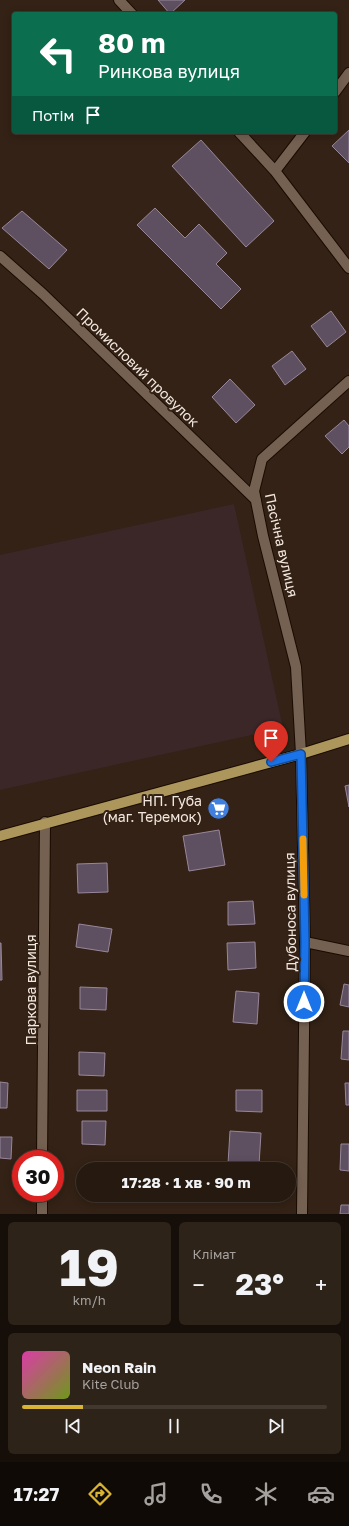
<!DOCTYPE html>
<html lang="uk">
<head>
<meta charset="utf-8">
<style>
	:root { --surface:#261a10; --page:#2e2319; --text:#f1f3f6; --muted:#a4a19f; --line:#423830; --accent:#d9b334 }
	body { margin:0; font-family:"Golos Text",sans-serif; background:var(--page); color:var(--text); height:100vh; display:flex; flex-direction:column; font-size:15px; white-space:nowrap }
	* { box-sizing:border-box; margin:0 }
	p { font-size:13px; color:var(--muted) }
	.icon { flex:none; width:22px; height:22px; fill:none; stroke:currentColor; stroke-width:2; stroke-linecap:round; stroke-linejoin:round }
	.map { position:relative; height:1214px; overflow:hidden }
	.sheet { display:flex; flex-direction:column; gap:8px; padding:8px; background:#150e09; flex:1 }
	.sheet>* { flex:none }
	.guide { position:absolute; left:12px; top:12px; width:325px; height:122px; border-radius:4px; box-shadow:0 2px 10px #0003,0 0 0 1px var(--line); background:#0b6e4f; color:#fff; overflow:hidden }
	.speed { position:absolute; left:12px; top:1150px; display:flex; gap:8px; font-size:20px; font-weight:700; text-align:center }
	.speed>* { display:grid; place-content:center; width:52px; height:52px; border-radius:50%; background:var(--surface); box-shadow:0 2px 10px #0003,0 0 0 1px var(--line); line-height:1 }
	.speed .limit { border:6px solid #d22; background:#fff; color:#111 }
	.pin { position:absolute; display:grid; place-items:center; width:34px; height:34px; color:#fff; margin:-41px -17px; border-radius:50% 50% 50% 0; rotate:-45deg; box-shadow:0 0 4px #0007 }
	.pin .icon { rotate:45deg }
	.me { position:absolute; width:44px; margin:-22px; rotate:0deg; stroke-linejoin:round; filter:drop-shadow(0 0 3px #0008) }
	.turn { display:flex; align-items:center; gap:14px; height:84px; padding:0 20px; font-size:18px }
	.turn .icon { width:52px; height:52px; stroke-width:2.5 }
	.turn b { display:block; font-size:28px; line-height:34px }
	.then { display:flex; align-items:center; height:38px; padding:0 20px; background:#0003; gap:8px; font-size:15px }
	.big { font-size:30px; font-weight:700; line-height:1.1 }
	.sheet .widget { flex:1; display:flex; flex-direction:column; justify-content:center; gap:6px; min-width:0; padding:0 14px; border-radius:6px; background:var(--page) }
	.sheet .dial { align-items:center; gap:0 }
	.dial b { font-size:52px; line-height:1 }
	.song { display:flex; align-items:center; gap:12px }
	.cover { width:48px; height:48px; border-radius:6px; background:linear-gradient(135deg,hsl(320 70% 55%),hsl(80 70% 35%)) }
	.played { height:4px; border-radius:2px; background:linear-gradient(90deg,var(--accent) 20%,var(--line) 20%) }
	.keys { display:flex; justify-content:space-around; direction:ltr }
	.heat { display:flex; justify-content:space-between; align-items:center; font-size:22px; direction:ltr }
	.sheet .tiles { flex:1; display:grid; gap:8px; grid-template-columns:1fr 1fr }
	.widget:last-child { grid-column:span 2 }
	.trip { position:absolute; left:76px; top:1162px; width:220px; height:40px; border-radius:20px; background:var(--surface); box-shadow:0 2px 10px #0003,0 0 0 1px var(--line); font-weight:700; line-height:40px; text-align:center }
	.menu { display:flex; height:64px; justify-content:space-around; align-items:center; background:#0f0a06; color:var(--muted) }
	.menu .icon { width:28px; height:28px }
	.menu .on { color:var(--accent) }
	.menu b { font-size:18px; color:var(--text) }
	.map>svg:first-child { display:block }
</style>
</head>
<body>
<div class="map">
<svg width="349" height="1214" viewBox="0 0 349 1214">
	<rect width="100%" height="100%" fill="#332215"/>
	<!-- commercial -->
	<path fill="#3b2728" d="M234 504 283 728 0 790V555Z"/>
	<!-- building -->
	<path fill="#5f5061" stroke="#97879a" d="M158 0H185L170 14Z
		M349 130V163L332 146Z
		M201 140 274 221 246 247 172 166Z
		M155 208 185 238 199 224 227 253 216 264 241 289 221 309 137 225Z
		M22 211 67 250 49 269 2 228Z
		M331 311 346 332 327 347 311 326Z
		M292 351 306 369 285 385 272 366Z
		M230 379 255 405 236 423 212 397Z
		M344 420 349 426V447L342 454 325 436Z
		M349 785V807L345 786Z
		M219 830 225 865 189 871 183 836Z
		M107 863 108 892 78 893 77 864Z
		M253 901 255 924 228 925V902Z
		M79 924 112 929 108 952 76 947Z
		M255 942 256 968 228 970 227 943Z
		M0 943H1L2 980H0Z
		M344 984 349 985V1007L340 1005Z
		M80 987 107 988 106 1010 80 1009Z
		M236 991 259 993 257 1024 233 1022Z
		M343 1031H349V1060L341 1059Z
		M79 1052 105 1053 104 1076 79 1075Z
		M0 1082 8 1083 7 1108H0Z
		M345 1083H349V1105H346Z
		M77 1090H107V1111H77Z
		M236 1090H262V1112L236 1111Z
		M82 1121H106L105 1145 82 1144Z
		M230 1131 261 1133 259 1165 228 1164Z
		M0 1137H12L11 1159 0 1158Z
		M341 1144H349V1171L340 1170Z
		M341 1205H349V1214H340Z"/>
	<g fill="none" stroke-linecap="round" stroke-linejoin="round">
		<defs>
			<path id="minor" d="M119 0 132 14
				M335 92 349 73
				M239 132 275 171 349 268
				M275 171 305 132
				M0 256 43 294 256 500
				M305 942 349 951
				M42 1159 45 822
				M42 1214V1193
				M302 1214 305 942 301 754 296 667 263 536 254 491 262 459 349 381"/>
			<path id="major" d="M0 836 301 754 349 739"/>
		</defs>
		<!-- minor casing -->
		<use href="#minor" stroke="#1a0b02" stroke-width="12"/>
		<!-- major casing -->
		<use href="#major" stroke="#1a0b02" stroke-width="12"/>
		<!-- minor -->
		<use href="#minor" stroke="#756152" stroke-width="10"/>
		<!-- major -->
		<use href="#major" stroke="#ac965c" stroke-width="10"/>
	</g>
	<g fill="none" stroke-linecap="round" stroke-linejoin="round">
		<defs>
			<path id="route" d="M271 762 301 754 305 942 304 1002"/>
		</defs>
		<!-- route casing -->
		<use href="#route" stroke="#114b97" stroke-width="10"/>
		<!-- route -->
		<use href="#route" stroke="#1a73e8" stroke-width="7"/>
		<!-- slow -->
		<path stroke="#f59e0b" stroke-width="7" d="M303 839 304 895"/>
	</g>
	<!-- icons -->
	<defs>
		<symbol id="supermarket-disc" viewBox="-11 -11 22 22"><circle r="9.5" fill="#3f7fe0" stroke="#332215"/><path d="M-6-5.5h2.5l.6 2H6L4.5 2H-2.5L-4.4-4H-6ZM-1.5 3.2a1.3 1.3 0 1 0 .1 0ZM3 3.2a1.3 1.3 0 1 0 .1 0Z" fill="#fff"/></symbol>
	</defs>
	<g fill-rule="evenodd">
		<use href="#supermarket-disc" x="206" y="796" width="25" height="25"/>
	</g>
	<g text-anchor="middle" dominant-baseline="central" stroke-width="4" stroke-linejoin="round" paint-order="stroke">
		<!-- street labels -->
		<g font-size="14" fill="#f3e8df" stroke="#332215">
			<text transform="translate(138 367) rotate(44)">Промисловий провулок</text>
			<text transform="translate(282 545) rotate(77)">Пасічна вулиця</text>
			<text transform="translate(290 912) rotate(-91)">Дубоноса вулиця</text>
			<text transform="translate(30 990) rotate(-90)">Паркова вулиця</text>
		</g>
		<!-- poi labels -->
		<g font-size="14" fill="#f3e8df" stroke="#332215" text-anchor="end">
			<text x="202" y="800">НП. Губа<tspan x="202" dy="16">(маг. Теремок)</tspan></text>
		</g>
	</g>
</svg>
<div class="speed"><div class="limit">30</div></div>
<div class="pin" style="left:271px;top:762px;background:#d93025"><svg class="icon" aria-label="arrive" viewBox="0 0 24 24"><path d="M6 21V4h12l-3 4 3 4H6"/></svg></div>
<svg class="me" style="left:304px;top:1002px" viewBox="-20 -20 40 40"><circle r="17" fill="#1a73e8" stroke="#fff" stroke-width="3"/><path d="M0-11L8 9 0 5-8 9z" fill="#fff"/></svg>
<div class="trip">17:28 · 1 хв · 90 m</div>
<div class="guide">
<div class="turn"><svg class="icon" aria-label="left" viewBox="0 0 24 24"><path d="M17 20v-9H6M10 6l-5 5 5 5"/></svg><div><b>80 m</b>Ринкова вулиця</div></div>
<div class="then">Потім<svg class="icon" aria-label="arrive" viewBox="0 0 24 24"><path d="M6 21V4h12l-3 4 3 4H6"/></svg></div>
</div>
</div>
<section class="sheet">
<div class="tiles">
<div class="widget dial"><b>19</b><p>km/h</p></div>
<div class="widget"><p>Клімат</p>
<div class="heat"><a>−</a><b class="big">23°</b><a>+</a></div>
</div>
<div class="widget">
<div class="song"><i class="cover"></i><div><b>Neon Rain</b><p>Kite Club</p></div></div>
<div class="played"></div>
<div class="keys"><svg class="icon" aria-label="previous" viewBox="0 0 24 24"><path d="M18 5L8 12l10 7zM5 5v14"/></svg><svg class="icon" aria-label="pause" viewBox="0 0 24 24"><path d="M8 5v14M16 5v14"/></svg><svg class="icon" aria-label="next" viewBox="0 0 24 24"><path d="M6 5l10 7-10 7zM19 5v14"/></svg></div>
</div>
</div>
</section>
<nav class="menu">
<b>17:27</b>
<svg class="icon on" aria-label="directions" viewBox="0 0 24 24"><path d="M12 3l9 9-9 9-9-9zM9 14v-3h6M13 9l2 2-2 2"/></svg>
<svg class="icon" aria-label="music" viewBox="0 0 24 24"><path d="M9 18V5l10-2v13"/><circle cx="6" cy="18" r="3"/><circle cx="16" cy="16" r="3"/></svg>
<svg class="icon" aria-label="phone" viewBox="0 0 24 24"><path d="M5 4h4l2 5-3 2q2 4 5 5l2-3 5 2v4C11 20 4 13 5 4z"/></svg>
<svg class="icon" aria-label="climate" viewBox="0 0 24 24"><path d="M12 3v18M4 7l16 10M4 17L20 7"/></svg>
<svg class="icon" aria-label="car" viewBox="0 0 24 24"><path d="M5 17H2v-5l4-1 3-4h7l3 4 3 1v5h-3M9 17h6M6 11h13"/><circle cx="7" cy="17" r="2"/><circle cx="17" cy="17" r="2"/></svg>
</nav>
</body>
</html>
